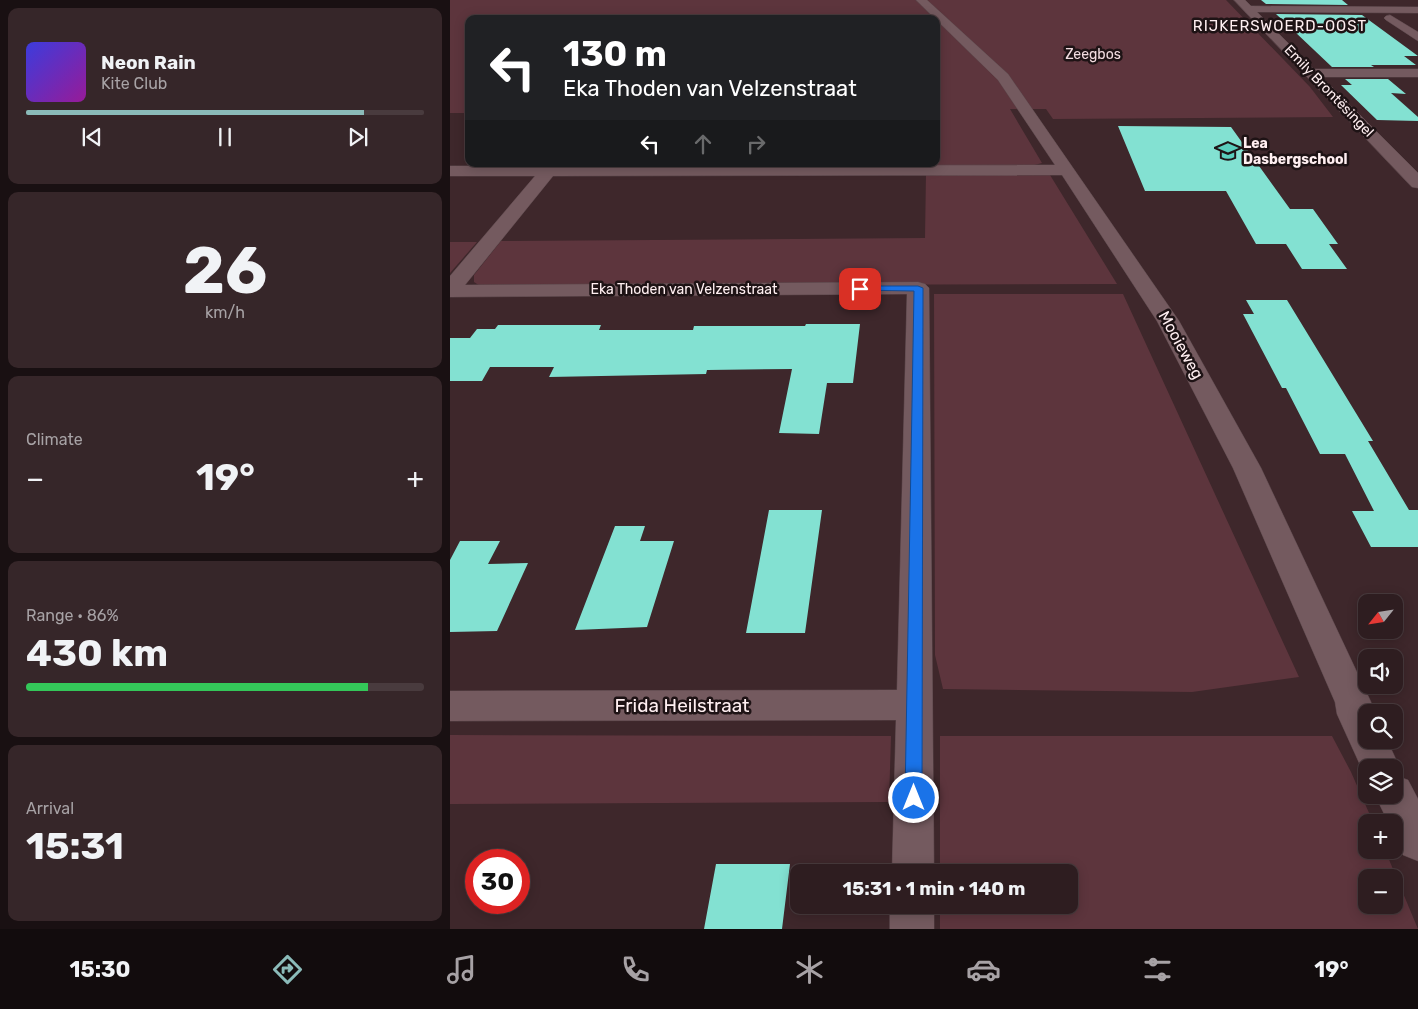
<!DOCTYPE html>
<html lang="en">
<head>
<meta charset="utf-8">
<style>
	:root { --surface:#2e1d20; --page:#362629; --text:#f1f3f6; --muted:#a7a2a5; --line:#493b3e; --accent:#8bbbb9 }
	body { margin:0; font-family:Rubik,sans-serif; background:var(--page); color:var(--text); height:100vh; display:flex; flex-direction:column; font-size:19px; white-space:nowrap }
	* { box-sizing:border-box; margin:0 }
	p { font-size:16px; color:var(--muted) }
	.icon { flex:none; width:28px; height:28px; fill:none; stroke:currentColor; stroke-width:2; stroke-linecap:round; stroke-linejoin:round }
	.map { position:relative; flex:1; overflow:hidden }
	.details { display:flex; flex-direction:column; gap:8px; padding:8px; background:#191012; width:450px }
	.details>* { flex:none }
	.banner { position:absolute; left:15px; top:15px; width:475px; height:152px; border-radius:10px; box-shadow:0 2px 12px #0003,0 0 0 1px var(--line); background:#202124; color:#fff; overflow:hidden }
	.needle { width:32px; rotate:240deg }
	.fabs { position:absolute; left:908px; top:594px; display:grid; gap:10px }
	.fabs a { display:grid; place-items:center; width:45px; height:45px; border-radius:10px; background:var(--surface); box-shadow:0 2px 12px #0003,0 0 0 1px var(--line); font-size:25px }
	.speed { position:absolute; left:15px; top:849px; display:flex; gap:10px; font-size:25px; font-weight:700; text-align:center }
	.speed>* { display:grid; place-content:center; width:65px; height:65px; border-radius:50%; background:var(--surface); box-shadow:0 2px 12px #0003,0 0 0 1px var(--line); line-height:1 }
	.speed .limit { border:8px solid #d22; background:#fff; color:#111 }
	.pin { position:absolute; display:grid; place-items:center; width:42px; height:42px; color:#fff; margin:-21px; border-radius:10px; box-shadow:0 2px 8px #0006 }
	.me { position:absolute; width:55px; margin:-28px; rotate:0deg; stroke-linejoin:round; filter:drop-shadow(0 0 4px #0008) }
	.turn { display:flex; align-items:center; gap:18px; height:105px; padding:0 15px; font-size:22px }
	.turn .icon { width:65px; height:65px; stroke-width:2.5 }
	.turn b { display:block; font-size:35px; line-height:42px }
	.lanes { display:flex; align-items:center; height:48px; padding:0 15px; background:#0003; justify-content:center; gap:25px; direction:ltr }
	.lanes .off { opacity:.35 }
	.big { font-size:38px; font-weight:700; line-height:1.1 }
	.details .tile { flex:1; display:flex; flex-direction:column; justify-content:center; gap:8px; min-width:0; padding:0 18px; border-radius:10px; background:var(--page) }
	.details .dial { align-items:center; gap:0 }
	.dial b { font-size:65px; line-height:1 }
	.song { display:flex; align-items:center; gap:15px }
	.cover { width:60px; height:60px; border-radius:8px; background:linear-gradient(135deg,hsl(240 70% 55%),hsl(300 70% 35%)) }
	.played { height:5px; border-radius:2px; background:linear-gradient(90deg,var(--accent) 85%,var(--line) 85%) }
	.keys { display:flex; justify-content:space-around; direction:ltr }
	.heat { display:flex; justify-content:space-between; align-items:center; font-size:28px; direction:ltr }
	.charge { height:8px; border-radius:4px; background:linear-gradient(90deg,#34c759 86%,var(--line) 0) }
	.trip { position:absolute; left:340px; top:864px; width:288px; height:50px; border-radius:10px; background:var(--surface); box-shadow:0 2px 12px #0003,0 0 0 1px var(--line); font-weight:700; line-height:50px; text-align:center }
	.dock { display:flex; height:80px; justify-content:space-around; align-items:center; background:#120c0d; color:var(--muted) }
	.dock .icon { width:35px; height:35px }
	.dock .active { color:var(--accent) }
	.dock b { font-size:22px; color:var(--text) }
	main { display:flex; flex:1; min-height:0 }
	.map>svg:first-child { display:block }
</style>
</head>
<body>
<main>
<section class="details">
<div class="tile">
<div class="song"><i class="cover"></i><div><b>Neon Rain</b><p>Kite Club</p></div></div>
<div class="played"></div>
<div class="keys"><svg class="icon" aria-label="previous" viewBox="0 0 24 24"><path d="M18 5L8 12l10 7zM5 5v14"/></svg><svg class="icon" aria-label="pause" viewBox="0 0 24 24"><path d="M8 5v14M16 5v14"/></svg><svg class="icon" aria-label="next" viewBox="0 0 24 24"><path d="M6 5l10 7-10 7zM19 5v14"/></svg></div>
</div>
<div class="tile dial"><b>26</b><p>km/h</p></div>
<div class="tile"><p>Climate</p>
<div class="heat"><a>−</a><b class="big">19°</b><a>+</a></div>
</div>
<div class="tile"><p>Range · 86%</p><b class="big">430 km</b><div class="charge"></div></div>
<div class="tile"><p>Arrival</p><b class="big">15:31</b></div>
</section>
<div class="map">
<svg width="968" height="929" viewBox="0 0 968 929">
	<rect width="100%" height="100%" fill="#3e272b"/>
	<!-- green -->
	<path fill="#5d353d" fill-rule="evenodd" d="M0 0H776L860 87 883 117 603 119 596 109H560L592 163 581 166 476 167V164H486V19H19V113H0Z
		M476 173 600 175 667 284 30 286 24 282V275L51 241 475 238Z
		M0 242H27L0 273Z
		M484 294H673L849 677 742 692 493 689 485 655Z
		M0 735 441 736 439 802 0 804Z
		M490 736H882L901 772 923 822H916V850H935L968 929H490V905H619V872H490ZM916 878H944V905H916Z"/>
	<!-- building -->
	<path fill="#83e1d2" d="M811 0H892L898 5 816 4Z
		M826 14 912 15 968 56H954L966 65H921L924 67H882Z
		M895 79H938L956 94 941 93 968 117V121L927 120 891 85H902Z
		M668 126 781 127 840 209H863L888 244H879L897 269H852L836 244H806L776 191H695Z
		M796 300H837L923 441H918L959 510H968V547H921L902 511H924L895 454H870L836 388H832L793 314H804Z
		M356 324H410L403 383H377L369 434 329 433 342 369 257 370 256 374 99 377 104 367H40L32 381H0V338H20L27 329H45L48 325H151L149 330H243L244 326H355Z
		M319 510H372L355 633H296Z
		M165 526H195L190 541H224L197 627 125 630Z
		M10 541H50L38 564 78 563 47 631 0 632V560Z
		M266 864H340L332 929H254Z"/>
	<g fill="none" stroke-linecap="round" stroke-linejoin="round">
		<defs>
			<path id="minor" d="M466 0H477L558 74 729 321 811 468 921 702 923 712H916V740H937L950 768 947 776 958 780 968 799V861L953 855 944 835V822H938L925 795H944V768H916V778L887 714 885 702 783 468 707 321 612 175 103 176 15 285 468 282 475 284 479 288 484 872H442L446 720 0 721V691L447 690 457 294 0 297V276L85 176H0V166L605 165 548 80Z
				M784 0H795L801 6 968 7V13L807 12 864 69H968V77H872L968 173V188L962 187Z
				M940 15 968 32V41L936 20 934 18 936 16Z
				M440 905H484V929H440Z"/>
		</defs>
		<!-- minor casing -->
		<use href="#minor" stroke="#594549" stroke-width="1"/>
		<!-- minor -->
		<use href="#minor" fill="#745a5f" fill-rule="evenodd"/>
	</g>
	<!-- route -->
	<path fill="#1a73e8" stroke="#114b97" d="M410 286H468L473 288 472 798 469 803 464 806 458 803 455 798 464 291 407 290V287Z"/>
	<!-- icons -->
	<defs>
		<symbol id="school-bare" viewBox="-9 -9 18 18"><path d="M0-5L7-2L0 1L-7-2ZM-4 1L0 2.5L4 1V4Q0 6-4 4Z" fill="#5acebd" stroke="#1e1315" stroke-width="2.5" paint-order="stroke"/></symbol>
	</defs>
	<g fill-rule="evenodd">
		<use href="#school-bare" x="764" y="137" width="28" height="28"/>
	</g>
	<g text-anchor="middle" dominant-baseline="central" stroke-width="5" stroke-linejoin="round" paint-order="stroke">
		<!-- far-park labels -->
		<g font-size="14" fill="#f2dce0" stroke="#1e1315">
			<text x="643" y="54">Zeegbos</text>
		</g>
		<!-- far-street labels -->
		<g font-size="14" fill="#ffeff1" stroke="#1e1315">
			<text transform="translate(879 91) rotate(46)">Emily Brontësingel</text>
			<text x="234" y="289">Eka Thoden van Velzenstraat</text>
		</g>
		<!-- far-poi labels -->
		<g font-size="14" font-weight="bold" fill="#ffeff1" stroke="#1e1315" text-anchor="start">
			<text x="793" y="143">Lea<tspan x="793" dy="16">Dasbergschool</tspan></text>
		</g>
		<!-- far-neighbourhood labels -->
		<g font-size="15" letter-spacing="1" fill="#ffeff1" stroke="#1e1315">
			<text x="830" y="26">RIJKERSWOERD-OOST</text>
		</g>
		<!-- street labels -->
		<g font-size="16" fill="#ffeff1" stroke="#1e1315">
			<text transform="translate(731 345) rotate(61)">Mooieweg</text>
		</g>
		<!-- near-street labels -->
		<g font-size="19" fill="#ffeff1" stroke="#1e1315">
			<text x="232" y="705">Frida Heilstraat</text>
		</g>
	</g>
</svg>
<div class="fabs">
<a><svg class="needle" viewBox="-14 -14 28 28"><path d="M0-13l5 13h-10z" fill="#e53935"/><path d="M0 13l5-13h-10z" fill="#a7a2a5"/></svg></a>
<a><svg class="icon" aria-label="sound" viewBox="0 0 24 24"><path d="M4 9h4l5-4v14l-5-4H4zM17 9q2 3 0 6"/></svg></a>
<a><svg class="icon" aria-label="search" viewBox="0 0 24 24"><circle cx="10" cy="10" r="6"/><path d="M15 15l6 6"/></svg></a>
<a><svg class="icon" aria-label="layers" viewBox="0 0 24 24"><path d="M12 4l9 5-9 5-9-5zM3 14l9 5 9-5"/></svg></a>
<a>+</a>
<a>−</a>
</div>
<div class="speed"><div class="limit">30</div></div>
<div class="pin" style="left:410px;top:289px;background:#d93025"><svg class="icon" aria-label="arrive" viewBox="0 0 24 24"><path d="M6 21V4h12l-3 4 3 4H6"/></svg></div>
<svg class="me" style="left:464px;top:798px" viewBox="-20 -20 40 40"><circle r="17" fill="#1a73e8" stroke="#fff" stroke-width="3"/><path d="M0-11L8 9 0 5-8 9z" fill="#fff"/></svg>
<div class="trip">15:31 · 1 min · 140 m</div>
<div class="banner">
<div class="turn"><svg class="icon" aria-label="left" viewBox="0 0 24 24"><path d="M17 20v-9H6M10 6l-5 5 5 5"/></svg><div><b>130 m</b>Eka Thoden van Velzenstraat</div></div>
<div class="lanes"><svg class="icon" aria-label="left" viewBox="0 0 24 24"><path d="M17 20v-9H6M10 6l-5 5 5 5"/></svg><svg class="icon off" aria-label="ahead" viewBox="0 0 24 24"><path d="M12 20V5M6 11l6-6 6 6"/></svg><svg class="icon off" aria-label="right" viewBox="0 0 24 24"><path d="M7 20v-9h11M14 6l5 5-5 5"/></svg></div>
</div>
</div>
</main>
<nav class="dock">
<b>15:30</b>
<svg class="icon active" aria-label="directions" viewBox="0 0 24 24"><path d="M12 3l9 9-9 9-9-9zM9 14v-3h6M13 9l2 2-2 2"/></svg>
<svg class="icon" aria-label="music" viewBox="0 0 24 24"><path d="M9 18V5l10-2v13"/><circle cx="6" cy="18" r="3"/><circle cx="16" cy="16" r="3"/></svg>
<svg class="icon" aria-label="phone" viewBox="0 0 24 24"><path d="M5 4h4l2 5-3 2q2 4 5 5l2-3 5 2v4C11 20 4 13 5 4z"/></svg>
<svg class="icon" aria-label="climate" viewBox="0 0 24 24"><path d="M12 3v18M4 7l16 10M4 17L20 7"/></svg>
<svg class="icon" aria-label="car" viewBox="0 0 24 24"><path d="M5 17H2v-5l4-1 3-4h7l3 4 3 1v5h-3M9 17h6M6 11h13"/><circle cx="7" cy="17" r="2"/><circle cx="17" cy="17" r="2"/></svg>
<svg class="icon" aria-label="filters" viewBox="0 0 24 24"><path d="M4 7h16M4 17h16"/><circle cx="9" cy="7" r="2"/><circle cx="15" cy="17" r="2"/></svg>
<b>19°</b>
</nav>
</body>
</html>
